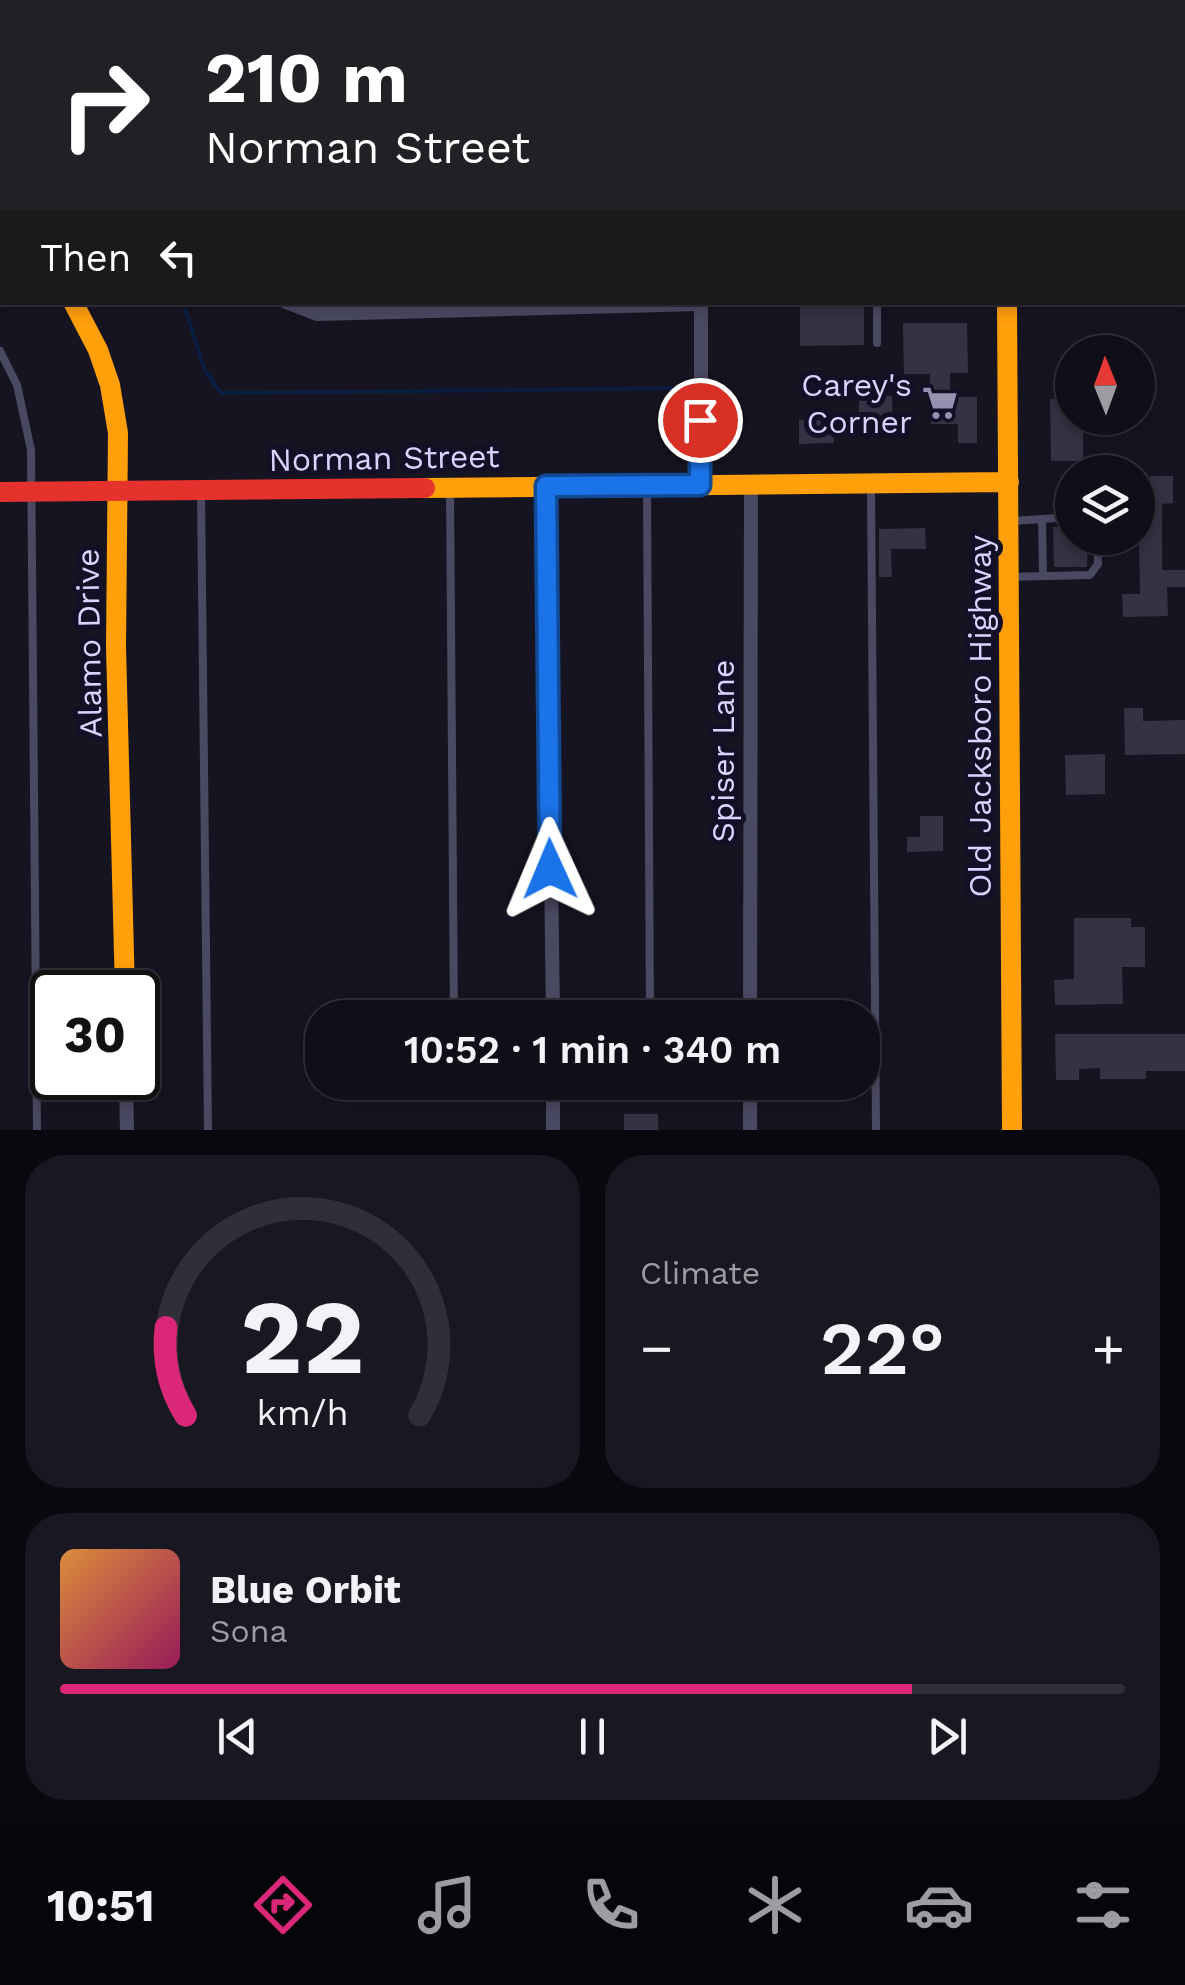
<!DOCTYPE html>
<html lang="en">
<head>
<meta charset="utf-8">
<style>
	:root { --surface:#100f19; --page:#191822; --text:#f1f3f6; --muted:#9c9ca2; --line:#302f38; --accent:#db2777 }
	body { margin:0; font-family:"Work Sans",sans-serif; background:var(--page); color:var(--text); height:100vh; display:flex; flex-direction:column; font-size:38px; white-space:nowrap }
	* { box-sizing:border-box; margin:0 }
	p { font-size:32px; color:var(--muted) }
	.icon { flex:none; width:55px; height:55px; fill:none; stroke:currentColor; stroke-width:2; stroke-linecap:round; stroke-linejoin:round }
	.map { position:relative; height:1130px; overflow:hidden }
	.details { display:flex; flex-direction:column; gap:25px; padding:25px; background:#09080e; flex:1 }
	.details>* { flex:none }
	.top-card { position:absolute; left:0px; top:0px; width:1185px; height:305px; box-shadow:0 5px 15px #0003,0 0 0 2px var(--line); background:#202124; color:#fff; overflow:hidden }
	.needle { width:65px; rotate:359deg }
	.fabs { position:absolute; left:1055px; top:335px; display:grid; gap:20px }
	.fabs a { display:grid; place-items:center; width:100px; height:100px; border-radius:50%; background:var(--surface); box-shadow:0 5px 15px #0003,0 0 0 2px var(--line); font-size:50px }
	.speed { position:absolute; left:30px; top:970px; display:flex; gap:20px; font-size:50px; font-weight:700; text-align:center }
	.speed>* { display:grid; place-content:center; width:130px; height:130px; border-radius:50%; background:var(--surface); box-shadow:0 5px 15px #0003,0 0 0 2px var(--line); line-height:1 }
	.speed .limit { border:5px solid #111; border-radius:15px; background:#fff; color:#111 }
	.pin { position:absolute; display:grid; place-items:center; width:85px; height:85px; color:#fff; margin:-42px; border:5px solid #fff; border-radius:50%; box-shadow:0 2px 10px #0007 }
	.me { position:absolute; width:110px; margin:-55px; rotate:359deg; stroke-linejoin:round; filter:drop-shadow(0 0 8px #0008) }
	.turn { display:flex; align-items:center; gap:35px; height:210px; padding:0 40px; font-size:45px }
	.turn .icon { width:130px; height:130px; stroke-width:2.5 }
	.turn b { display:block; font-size:70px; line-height:85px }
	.then { display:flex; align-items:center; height:95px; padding:0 40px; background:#0003; gap:20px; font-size:38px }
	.big { font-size:75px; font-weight:600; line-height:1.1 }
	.details .tile { flex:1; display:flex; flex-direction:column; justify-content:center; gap:15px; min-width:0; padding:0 35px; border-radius:40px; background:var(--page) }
	.details .dial { align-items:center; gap:0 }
	.dial svg { height:260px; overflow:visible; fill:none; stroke:var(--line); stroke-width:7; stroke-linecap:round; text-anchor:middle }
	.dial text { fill:var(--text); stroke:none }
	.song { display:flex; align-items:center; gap:30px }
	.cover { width:120px; height:120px; border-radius:15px; background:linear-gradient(135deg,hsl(30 70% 55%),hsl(330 70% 35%)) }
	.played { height:10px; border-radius:5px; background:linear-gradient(90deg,var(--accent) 80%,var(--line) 80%) }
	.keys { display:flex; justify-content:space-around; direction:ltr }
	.heat { display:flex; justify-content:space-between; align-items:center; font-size:55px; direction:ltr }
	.details .tiles { flex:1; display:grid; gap:25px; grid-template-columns:1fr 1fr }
	.tile:last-child { grid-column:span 2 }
	.trip { position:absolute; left:305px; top:1000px; width:575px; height:100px; border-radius:40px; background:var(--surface); box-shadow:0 5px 15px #0003,0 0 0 2px var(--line); font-weight:600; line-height:100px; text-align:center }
	.tab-bar { display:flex; height:160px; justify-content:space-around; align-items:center; background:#06060a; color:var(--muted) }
	.tab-bar .icon { width:70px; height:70px }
	.tab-bar .active { color:var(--accent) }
	.tab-bar b { font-size:45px; color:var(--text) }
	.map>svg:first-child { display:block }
</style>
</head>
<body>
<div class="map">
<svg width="1185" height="1130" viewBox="0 0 1185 1130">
	<rect width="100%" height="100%" fill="#161421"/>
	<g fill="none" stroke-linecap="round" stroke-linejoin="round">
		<!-- stream -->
		<path stroke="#0b1e41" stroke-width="4" d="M0 93 2 95
			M183 302 205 371 221 393 696 388"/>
	</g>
	<!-- building -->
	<path fill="#343243" d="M800 302H864V345L800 346Z
		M903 323H967L968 373H950V397H977V443H958V424H931L930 374H904Z
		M859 396H892L893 433H859Z
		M1072 398V418H1108V426L1083 427V461H1051L1050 399Z
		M799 420H833L834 443 799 444Z
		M1150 476H1173V503L1162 504V570H1185V587H1167L1168 616 1123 617 1122 594H1140L1138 487H1150Z
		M1053 527H1072V538H1088L1087 567H1054Z
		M925 528 926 549H891L892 577H879V529Z
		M1124 708H1143V721L1185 720V754L1125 755Z
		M1105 754V794L1066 795 1065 755Z
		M920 816H943V851L907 852V837H920Z
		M1074 918H1131V927H1145V967H1122L1123 1004 1055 1005 1054 980 1074 979Z
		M1055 1034H1185V1071H1146V1079H1100V1068L1079 1069V1080H1056Z
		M624 1114H658V1130H624Z"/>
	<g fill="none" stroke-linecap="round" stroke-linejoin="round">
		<!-- lane -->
		<path stroke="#4a4962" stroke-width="8" d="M796 0V2
			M805 0 807 2
			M86 2 88 0
			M959 2V0
			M877 302V343
			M0 351 17 385 31 450 37 1130
			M871 488 876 1130
			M647 490 650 1018
			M450 492 454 1018
			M201 494 208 1130
			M1042 519 1043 576
			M1012 521 1072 517
			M1009 577 1090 575 1098 564 1097 538"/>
		<!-- street -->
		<path stroke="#4a4962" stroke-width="14" d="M29 0 32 2
			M699 0V2
			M195 2 196 0
			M0 222 2 224
			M286 302 317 314 701 304
			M701 485V302
			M546 486 553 1018
			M750 1018 751 484
			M126 1078 127 1130
			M553 1130V1082
			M750 1130V1082"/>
		<!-- slow -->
		<path stroke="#ff9f0a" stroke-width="20" d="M73 302 98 350 110 385 118 433 116 647 125 992
			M1007 302 1012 1130
			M425 488 1009 482"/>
		<!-- jam -->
		<path stroke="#e5322d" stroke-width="20" d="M1003 0V2
			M0 492 425 488"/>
	</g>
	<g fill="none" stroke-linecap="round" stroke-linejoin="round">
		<defs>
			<path id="route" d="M550 869 546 486 700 485V420"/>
		</defs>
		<!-- route casing -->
		<use href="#route" stroke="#114b97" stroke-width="25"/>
		<!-- route -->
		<use href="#route" stroke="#1a73e8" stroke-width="18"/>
	</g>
	<!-- icons -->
	<defs>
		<symbol id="supermarket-bare" viewBox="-9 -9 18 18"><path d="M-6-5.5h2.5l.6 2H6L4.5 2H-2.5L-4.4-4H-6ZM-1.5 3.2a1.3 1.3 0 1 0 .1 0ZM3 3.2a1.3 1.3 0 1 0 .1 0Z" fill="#9591b1" stroke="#130f26" stroke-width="2.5" paint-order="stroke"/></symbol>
	</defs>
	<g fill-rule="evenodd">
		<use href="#supermarket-bare" x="915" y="378" width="50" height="50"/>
	</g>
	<g text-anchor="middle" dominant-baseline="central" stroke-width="10" stroke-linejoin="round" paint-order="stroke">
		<!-- poi labels -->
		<g font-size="32" fill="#d9d4ff" stroke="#130f26" text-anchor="end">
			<text x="912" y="385">Carey's<tspan x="912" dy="37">Corner</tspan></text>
		</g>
		<!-- street labels -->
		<g font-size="32" fill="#d9d4ff" stroke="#130f26">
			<text transform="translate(384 458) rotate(-1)">Norman Street</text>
			<text transform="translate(89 643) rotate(-91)">Alamo Drive</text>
			<text transform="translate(980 716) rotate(-90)">Old Jacksboro Highway</text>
			<text transform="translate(723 751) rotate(-90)">Spiser Lane</text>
		</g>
	</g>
</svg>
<div class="fabs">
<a><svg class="needle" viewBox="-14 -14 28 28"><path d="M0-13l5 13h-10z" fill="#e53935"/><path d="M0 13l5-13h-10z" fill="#9c9ca2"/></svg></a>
<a><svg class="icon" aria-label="layers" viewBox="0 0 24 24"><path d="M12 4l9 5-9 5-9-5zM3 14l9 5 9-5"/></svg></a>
</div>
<div class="speed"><div class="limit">30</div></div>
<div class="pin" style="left:700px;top:420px;background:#d93025"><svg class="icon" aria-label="arrive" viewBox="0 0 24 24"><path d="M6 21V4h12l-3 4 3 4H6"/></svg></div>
<svg class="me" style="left:550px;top:869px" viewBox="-20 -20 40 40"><path d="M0-17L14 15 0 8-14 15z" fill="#1a73e8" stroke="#fff" stroke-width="4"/></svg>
<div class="trip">10:52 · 1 min · 340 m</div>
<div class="top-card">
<div class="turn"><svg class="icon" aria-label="right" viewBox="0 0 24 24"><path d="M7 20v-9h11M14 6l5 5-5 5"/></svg><div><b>210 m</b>Norman Street</div></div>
<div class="then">Then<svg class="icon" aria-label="left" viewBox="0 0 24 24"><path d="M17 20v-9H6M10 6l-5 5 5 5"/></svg></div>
</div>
</div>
<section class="details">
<div class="tiles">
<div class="tile dial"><svg viewBox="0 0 100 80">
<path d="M14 69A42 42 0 1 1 86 69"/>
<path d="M14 69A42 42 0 0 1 8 42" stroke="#db2777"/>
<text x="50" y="56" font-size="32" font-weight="700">22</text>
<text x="50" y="72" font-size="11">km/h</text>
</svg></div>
<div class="tile"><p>Climate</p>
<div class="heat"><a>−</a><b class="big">22°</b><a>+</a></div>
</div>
<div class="tile">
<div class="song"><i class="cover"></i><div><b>Blue Orbit</b><p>Sona</p></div></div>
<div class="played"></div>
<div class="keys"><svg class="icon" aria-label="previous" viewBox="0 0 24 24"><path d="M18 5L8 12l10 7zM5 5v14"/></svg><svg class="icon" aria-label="pause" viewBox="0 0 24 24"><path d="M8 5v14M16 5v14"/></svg><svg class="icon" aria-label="next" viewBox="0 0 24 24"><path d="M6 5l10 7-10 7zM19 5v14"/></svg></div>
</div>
</div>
</section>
<nav class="tab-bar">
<b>10:51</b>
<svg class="icon active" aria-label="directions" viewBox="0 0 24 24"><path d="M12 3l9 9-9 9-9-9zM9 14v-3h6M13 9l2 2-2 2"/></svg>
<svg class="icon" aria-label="music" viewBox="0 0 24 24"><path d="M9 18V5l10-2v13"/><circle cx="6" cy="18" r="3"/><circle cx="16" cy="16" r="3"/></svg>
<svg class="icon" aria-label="phone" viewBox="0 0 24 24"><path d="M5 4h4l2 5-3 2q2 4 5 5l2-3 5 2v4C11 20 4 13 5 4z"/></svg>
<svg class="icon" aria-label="climate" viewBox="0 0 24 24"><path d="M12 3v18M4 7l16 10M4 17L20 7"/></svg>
<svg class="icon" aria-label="car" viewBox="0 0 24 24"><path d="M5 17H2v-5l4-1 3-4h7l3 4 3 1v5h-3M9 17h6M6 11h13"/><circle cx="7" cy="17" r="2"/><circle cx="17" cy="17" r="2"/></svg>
<svg class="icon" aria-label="filters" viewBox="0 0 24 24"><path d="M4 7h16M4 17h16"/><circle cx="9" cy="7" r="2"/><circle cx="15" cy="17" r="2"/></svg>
</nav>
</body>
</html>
